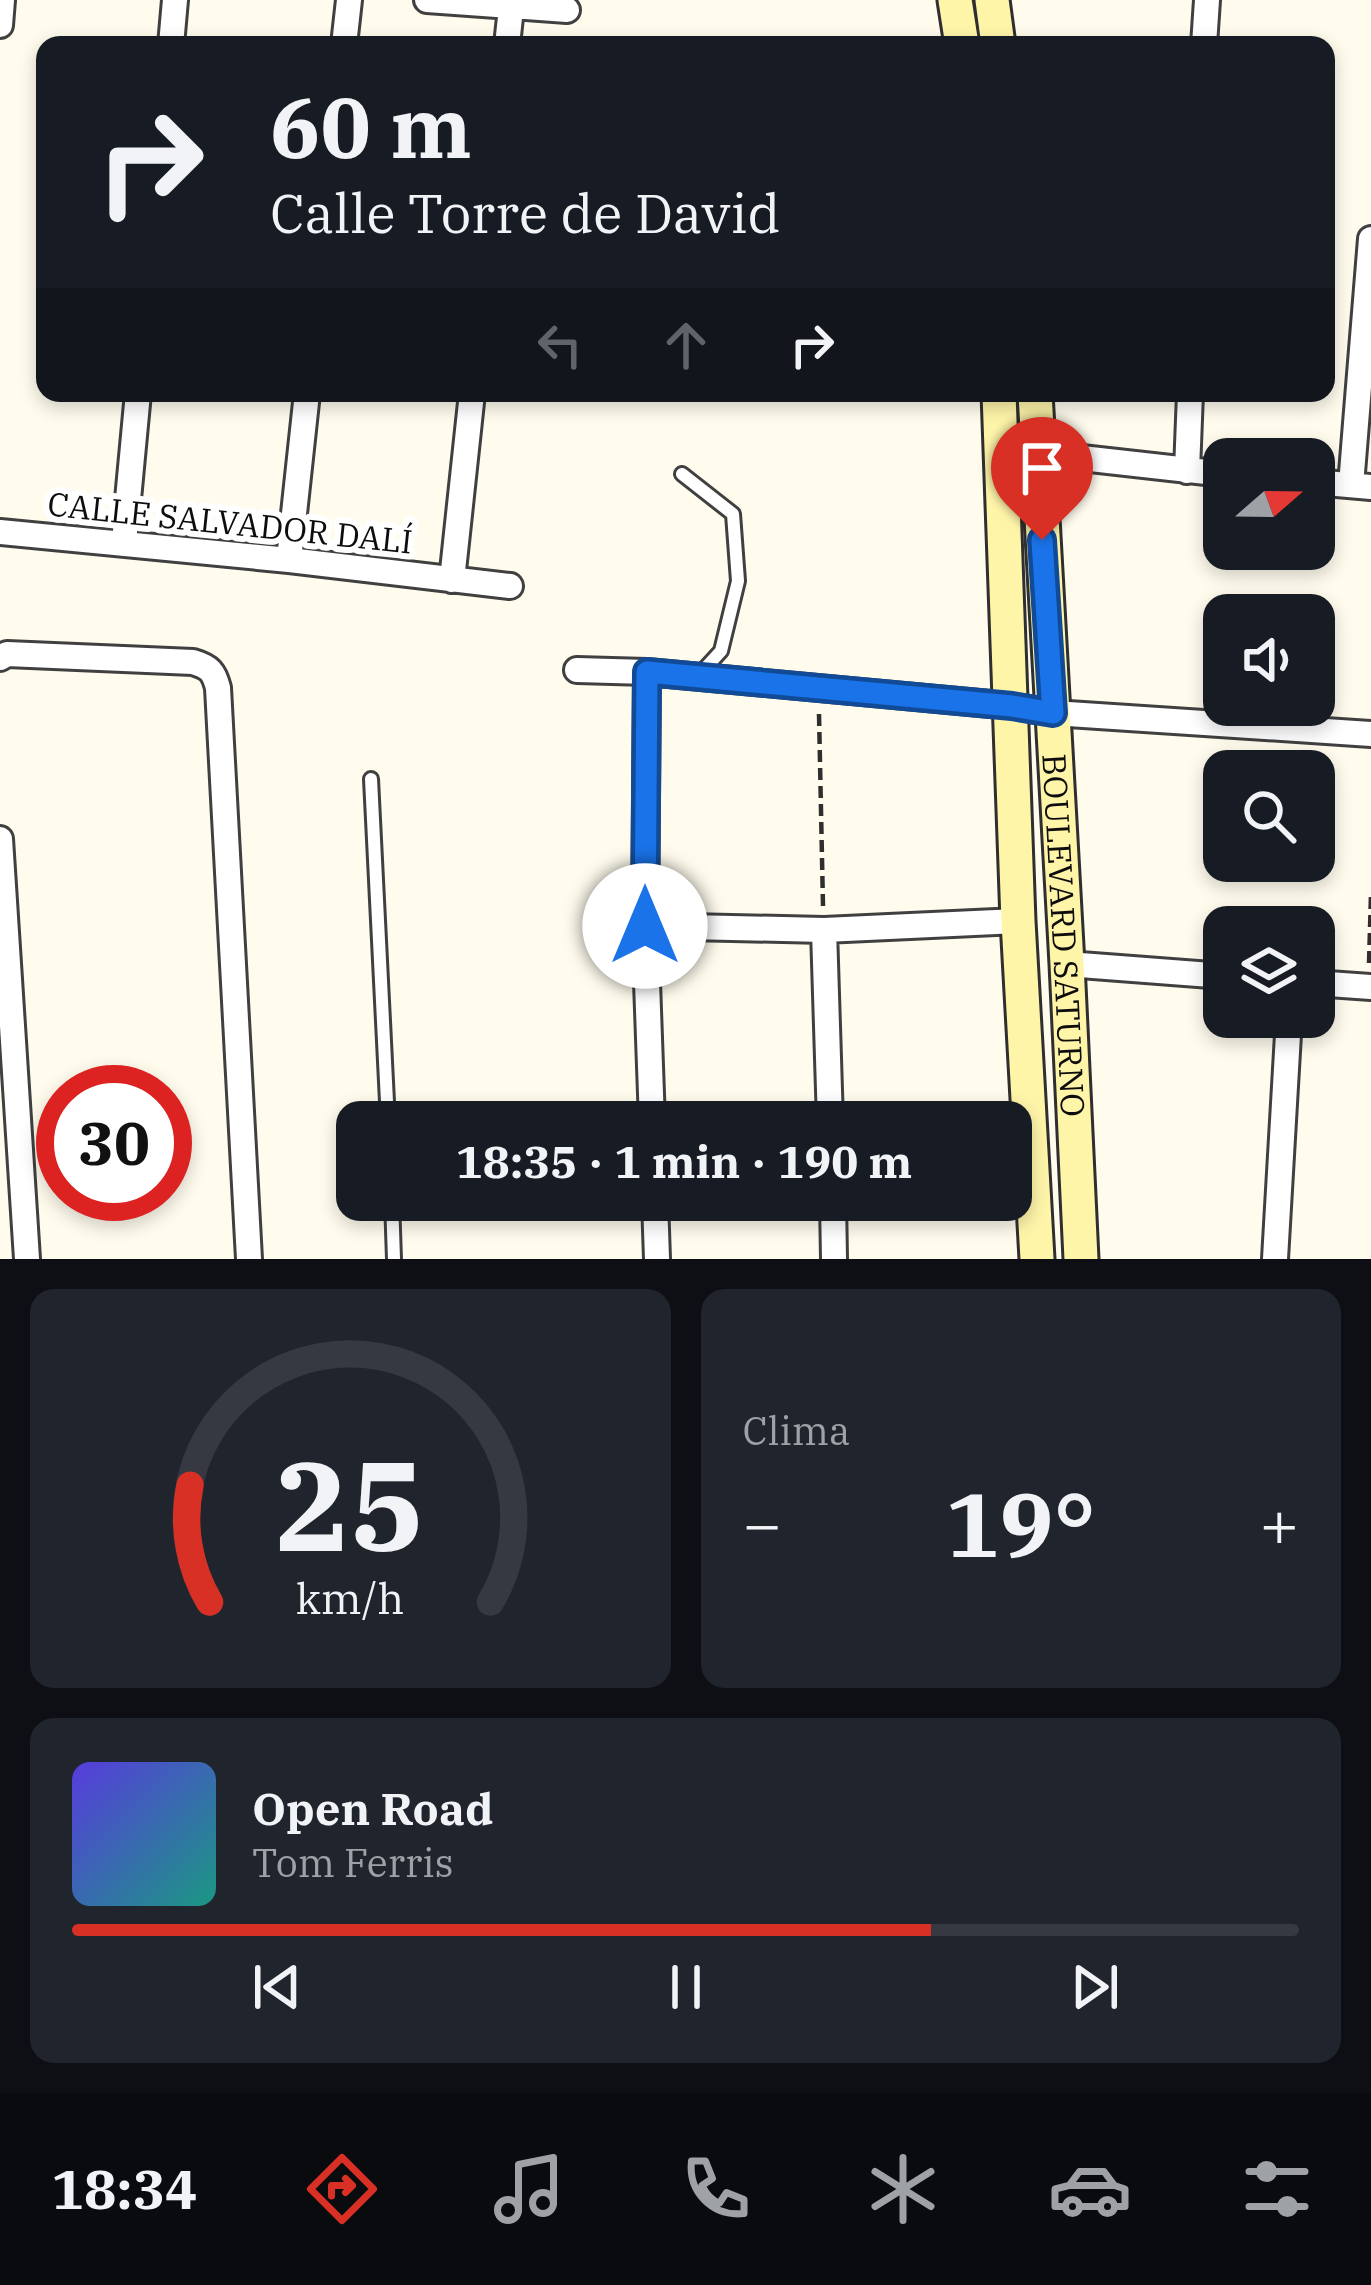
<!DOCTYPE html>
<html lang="es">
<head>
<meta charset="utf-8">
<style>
	:root { --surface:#171b24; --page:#20242c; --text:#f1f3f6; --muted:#9ea1a6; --line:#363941; --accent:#d93025 }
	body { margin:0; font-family:"IBM Plex Serif",serif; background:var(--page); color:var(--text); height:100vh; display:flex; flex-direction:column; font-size:45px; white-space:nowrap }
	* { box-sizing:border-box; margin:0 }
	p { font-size:39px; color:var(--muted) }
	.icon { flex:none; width:66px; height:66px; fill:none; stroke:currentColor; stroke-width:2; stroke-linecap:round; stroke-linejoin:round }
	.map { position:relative; height:1259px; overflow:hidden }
	.panel { display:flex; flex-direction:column; gap:30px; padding:30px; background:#0d0f14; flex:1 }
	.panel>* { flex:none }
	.guide { position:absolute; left:36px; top:36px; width:1299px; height:366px; border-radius:24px; box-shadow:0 6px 18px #0003; background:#171b24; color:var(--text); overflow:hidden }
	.needle { width:78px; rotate:70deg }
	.tools { position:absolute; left:1203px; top:438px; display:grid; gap:24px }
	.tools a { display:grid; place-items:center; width:132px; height:132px; border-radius:24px; background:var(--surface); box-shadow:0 6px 18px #0003; font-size:60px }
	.speed { position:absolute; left:36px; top:1065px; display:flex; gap:24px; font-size:60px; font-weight:700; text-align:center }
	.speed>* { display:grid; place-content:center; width:156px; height:156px; border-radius:50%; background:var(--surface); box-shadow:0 6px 18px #0003; line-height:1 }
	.speed .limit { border:18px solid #d22; background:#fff; color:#111 }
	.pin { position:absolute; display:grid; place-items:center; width:102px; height:102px; color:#fff; margin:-123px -51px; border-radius:50% 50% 50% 0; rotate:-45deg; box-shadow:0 0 12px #0007 }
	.pin .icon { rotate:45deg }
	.me { position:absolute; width:132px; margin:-66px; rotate:0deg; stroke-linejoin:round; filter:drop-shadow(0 0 9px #0008) }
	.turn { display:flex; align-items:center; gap:42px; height:252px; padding:0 36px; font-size:54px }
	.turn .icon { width:156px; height:156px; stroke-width:2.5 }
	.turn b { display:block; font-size:84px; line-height:102px }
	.lanes { display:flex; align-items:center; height:114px; padding:0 36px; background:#0003; justify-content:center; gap:60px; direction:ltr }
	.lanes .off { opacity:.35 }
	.big { font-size:90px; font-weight:800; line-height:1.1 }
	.panel .card { flex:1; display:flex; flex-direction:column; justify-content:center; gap:18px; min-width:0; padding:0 42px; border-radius:24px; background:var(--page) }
	.panel .dial { align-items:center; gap:0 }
	.dial svg { height:312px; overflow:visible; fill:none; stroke:var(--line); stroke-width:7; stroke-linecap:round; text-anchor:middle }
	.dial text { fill:var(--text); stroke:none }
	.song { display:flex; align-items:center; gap:36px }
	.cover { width:144px; height:144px; border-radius:18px; background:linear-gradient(135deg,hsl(250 70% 55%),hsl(170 70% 35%)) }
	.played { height:12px; border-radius:6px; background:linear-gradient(90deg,var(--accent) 70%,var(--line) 70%) }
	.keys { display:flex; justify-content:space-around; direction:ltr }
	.heat { display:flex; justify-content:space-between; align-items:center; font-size:66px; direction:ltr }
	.panel .tiles { flex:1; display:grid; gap:30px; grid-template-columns:1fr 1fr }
	.card:last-child { grid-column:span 2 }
	.trip { position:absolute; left:336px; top:1101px; width:696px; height:120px; border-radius:24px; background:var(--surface); box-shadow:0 6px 18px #0003; font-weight:800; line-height:120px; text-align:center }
	.tab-bar { display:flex; height:192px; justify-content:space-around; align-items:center; background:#090b0e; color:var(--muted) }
	.tab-bar .icon { width:84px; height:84px }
	.tab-bar .on { color:var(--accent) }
	.tab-bar b { font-size:54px; color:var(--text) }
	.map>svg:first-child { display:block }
</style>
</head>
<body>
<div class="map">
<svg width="1371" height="1259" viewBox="0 0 1371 1259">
	<rect width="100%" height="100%" fill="#fffcee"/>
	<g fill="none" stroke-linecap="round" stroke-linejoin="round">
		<defs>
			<path id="lane" d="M682 474 733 514 738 581 721 651 698 676
				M371 779 388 1122
				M392 1200 394 1259"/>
			<path id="street" d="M427 0 567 10
				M0 25 2 0
				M171 45 175 0
				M344 45 349 0
				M507 45 511 8
				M1204 45 1207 0
				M1037 453 1224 474
				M1187 471 1190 393
				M1314 482 1371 487
				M1351 485 1371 239
				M0 532 289 560 510 586
				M124 542 138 393
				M289 560 307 393
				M452 580 472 393
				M0 658 7 654 193 662C210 667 214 672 218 688L249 1259
				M577 670 647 672 1012 706 1053 713 1371 734
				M647 672 645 926 652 1122
				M0 839 27 1259
				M645 926 824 930 1018 921
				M824 930 830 1122
				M1067 964 1224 976
				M1314 983 1371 987
				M655 1200 657 1259
				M833 1200 834 1259
				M1275 1259 1289 1017"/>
			<g id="secondary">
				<path d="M955 0 962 45"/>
				<path d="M992 0 998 45"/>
				<path d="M999 393 1018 921 1037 1259"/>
				<path id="s1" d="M1035 393 1067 964 1081 1259"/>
			</g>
		</defs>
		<!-- lane casing -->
		<use href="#lane" stroke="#404040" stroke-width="18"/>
		<!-- street casing -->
		<use href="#street" stroke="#404040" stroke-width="30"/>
		<!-- secondary casing -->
		<use href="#secondary" stroke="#2f2f2f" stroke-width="39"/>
		<!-- path -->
		<path stroke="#2f2f2f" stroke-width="4.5" stroke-dasharray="12 6" stroke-linecap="butt" d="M819 714 823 906
			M1369 963 1371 894"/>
		<!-- lane -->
		<use href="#lane" stroke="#fff" stroke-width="12"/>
		<!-- street -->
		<use href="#street" stroke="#fff" stroke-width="24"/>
		<!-- secondary -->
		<use href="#secondary" stroke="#fff5a9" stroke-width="33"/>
	</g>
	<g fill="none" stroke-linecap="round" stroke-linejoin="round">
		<defs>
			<path id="route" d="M645 926 647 672 1012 706 1053 713 1042 540"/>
		</defs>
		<!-- route casing -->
		<use href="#route" stroke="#114b97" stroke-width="30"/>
		<!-- route -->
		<use href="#route" stroke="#1a73e8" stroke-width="21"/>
	</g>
	<g text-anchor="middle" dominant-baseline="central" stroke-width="12" stroke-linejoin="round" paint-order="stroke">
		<!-- street labels -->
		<g font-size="33" fill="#0d0d0d" stroke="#fff">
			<text transform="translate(230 522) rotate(6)">CALLE SALVADOR DALÍ</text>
			<text stroke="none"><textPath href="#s1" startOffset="543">BOULEVARD SATURNO</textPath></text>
		</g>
	</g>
</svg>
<div class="tools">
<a><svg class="needle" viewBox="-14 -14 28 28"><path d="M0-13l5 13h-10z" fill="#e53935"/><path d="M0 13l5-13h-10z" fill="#9ea1a6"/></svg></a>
<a><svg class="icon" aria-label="sound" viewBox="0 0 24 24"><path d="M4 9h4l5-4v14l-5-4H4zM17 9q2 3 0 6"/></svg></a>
<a><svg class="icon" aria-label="search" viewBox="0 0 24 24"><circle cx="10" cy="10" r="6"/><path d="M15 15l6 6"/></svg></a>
<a><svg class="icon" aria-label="layers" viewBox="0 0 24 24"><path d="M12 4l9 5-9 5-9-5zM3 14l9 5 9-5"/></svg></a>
</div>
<div class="speed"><div class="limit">30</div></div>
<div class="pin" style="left:1042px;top:540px;background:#d93025"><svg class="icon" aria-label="arrive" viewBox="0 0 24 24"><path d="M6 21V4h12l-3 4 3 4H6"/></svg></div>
<svg class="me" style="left:645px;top:926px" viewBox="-20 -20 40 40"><circle r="19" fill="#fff"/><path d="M0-13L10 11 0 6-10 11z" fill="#1a73e8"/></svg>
<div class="trip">18:35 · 1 min · 190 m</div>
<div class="guide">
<div class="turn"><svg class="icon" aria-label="right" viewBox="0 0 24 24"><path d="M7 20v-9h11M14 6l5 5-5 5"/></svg><div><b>60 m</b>Calle Torre de David</div></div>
<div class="lanes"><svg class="icon off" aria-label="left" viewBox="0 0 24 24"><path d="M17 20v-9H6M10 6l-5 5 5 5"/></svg><svg class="icon off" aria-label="ahead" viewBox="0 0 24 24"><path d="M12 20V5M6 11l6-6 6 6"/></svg><svg class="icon" aria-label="right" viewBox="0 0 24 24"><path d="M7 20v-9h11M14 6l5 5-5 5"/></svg></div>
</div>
</div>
<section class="panel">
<div class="tiles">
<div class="card dial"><svg viewBox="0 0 100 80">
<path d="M14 69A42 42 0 1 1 86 69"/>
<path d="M14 69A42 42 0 0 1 9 39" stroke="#d93025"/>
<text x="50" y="56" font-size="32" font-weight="700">25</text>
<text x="50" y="72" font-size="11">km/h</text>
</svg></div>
<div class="card"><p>Clima</p>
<div class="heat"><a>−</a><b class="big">19°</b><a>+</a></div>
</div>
<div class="card">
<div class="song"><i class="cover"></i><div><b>Open Road</b><p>Tom Ferris</p></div></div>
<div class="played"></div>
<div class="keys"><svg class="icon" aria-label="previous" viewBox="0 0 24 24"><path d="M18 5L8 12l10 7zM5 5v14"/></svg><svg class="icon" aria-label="pause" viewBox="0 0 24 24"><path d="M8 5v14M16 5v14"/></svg><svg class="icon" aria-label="next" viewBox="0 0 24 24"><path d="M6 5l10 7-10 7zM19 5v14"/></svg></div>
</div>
</div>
</section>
<nav class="tab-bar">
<b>18:34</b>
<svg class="icon on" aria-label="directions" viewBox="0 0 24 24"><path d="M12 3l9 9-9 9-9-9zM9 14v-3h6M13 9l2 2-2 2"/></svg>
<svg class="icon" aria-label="music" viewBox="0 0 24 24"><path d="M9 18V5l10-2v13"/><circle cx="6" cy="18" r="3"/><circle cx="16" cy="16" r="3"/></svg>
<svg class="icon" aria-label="phone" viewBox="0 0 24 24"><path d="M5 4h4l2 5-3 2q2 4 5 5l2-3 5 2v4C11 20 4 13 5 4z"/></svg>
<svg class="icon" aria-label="climate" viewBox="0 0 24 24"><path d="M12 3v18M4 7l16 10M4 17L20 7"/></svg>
<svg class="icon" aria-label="car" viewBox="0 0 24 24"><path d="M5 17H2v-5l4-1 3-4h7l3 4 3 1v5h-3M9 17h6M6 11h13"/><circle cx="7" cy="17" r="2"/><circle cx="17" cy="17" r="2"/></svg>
<svg class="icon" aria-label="filters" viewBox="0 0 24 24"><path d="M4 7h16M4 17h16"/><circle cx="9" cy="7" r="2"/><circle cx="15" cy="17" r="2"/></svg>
</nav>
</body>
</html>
